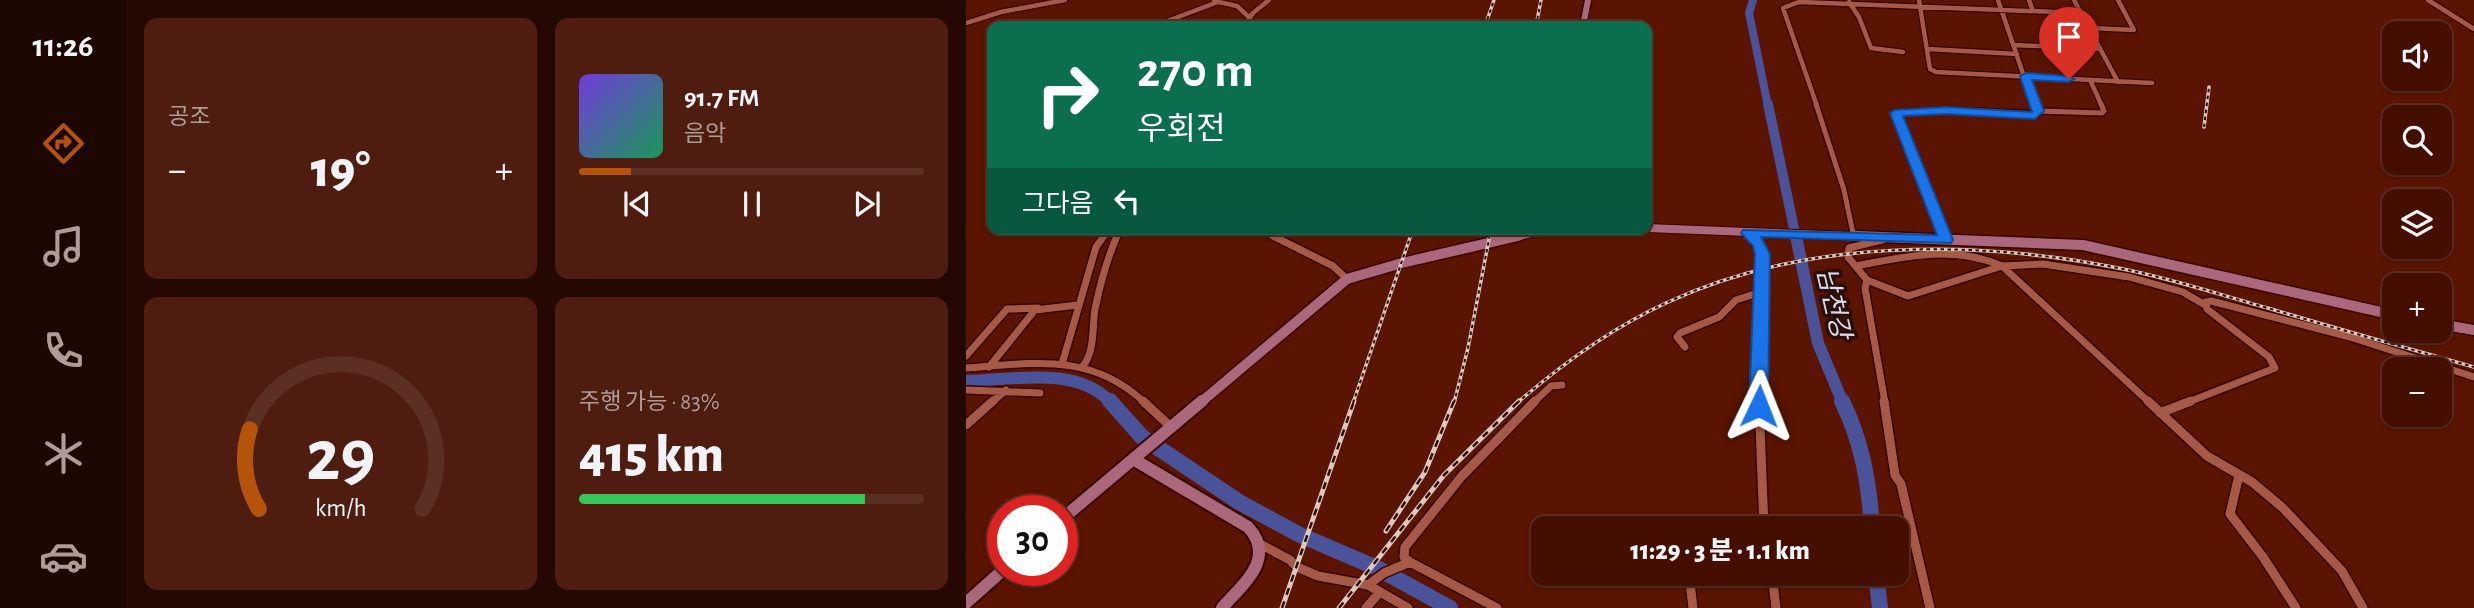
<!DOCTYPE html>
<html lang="ko">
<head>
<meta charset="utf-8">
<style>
	:root { --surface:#440f01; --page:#4e1d10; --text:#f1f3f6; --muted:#af9c99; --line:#5c2f23; --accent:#b45309 }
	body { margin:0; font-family:"Alegreya Sans","Noto Sans KR",sans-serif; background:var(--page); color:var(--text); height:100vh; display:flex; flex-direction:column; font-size:26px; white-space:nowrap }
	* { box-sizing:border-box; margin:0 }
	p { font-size:23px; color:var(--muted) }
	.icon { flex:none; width:38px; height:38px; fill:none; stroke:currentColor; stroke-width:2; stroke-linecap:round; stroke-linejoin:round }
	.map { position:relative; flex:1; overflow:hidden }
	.sheet { display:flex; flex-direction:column; gap:18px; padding:18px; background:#250801; width:840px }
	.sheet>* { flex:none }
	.top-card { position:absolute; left:21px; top:21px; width:665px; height:214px; border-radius:14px; box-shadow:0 2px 5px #0004,0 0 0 2px var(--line); background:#0b6e4f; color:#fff; overflow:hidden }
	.controls { position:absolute; left:1416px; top:21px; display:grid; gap:14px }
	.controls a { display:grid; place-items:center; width:70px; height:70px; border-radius:14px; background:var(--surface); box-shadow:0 2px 5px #0004,0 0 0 2px var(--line); font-size:35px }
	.speed { position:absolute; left:21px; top:495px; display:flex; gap:14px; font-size:35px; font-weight:700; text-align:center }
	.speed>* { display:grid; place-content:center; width:91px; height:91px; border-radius:50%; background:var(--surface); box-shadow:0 2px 5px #0004,0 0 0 2px var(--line); line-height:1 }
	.speed .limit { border:10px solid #d22; background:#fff; color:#111 }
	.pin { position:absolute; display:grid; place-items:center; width:60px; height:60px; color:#fff; margin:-72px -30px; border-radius:50% 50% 50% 0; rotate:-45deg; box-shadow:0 0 7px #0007 }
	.pin .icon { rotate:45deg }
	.me { position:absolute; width:77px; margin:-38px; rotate:2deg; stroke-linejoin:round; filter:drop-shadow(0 0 5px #0008) }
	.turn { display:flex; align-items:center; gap:24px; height:147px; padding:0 35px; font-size:32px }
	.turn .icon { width:91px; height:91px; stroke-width:2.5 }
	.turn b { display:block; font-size:49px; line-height:60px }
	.then { display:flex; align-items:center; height:66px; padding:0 35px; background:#0003; gap:14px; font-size:26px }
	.big { font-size:52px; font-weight:800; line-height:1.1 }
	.sheet .widget { flex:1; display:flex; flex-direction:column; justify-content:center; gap:10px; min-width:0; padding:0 24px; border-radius:14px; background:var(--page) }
	.sheet .dial { align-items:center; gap:0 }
	.dial svg { height:182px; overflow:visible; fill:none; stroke:var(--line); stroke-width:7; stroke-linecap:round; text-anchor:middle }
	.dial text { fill:var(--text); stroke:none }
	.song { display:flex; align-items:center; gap:21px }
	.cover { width:84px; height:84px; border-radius:10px; background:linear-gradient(135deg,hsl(260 70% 55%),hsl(150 70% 35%)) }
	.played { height:7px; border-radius:4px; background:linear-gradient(90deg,var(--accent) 15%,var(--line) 15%) }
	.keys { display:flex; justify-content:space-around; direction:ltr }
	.heat { display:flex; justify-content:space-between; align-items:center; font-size:38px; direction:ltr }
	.charge { height:10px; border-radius:5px; background:linear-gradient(90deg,#34c759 83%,var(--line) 0) }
	.sheet .tiles { flex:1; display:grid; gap:18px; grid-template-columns:repeat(2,1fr) }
	.trip { position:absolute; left:565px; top:516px; width:378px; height:70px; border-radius:14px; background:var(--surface); box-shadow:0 2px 5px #0004,0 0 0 2px var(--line); font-weight:800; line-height:70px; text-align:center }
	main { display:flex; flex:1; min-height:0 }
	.dock { display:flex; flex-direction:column; width:126px; justify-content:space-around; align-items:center; background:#1b0600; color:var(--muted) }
	.dock .icon { width:49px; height:49px }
	.dock .selected { color:var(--accent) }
	.dock b { font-size:32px; color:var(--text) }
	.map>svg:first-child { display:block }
</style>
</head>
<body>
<main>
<nav class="dock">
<b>11:26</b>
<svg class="icon selected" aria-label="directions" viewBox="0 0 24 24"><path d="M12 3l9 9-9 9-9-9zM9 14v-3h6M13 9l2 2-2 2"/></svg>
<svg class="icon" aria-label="music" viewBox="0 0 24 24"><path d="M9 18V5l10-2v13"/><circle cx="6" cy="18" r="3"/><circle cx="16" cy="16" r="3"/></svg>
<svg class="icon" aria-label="phone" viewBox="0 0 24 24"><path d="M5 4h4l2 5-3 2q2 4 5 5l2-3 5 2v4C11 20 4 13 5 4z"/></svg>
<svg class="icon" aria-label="climate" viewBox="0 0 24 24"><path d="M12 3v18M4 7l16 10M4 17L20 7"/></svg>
<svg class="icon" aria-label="car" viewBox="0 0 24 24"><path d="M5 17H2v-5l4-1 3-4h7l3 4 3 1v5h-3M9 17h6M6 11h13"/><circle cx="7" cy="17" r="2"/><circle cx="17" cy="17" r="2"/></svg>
</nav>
<section class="sheet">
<div class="tiles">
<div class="widget"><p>공조</p>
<div class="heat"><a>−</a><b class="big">19°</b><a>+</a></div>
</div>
<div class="widget">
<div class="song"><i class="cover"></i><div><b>91.7 FM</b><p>음악</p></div></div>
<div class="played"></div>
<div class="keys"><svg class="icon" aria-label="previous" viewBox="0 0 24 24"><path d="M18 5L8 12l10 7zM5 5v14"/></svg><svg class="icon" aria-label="pause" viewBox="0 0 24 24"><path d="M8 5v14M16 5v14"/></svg><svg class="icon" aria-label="next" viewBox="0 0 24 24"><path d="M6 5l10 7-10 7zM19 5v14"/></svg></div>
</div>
<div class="widget dial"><svg viewBox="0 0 100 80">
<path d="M14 69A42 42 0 1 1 86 69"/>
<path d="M14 69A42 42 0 0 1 10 34" stroke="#b45309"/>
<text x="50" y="56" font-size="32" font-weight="700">29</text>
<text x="50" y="72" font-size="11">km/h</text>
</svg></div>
<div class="widget"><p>주행 가능 · 83%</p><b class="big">415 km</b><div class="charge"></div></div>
</div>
</section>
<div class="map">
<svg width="1508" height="608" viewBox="0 0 1508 608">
	<rect width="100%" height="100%" fill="#5a1401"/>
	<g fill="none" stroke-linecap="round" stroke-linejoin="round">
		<!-- river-far3 -->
		<path stroke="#4a539a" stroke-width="8" d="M787 0 783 13 802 106"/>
		<!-- river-far2 -->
		<path stroke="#4a539a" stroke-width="10" d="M802 104 830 238"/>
		<!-- river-far1 -->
		<path stroke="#4a539a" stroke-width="12" d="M830 236 852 343 877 403
			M0 381C46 380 112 365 145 403"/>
		<!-- river -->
		<path stroke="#4a539a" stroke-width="16" d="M144 401 176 437 273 502 334 535 411 568 484 608
			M876 401C896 442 903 482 906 528
			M910 574 914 608"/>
		<defs>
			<path id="minor-far3" d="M953 0 964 69 970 72 1186 83
				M1032 0 1068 106
				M1063 0 1067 11
				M1108 0 1115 13
				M1462 0 1508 29
				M248 1 271 6 284 18
				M883 2 893 17 905 48 937 52
				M0 23 35 12 99 0
				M188 26 252 2
				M278 26 287 13 303 0
				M1124 28 1168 30 1152 0
				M1048 45 1133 49
				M962 49 1051 54
				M1124 80 1136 106
				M851 106 817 8 833 2 1115 13 1152 82"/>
			<path id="minor-far2" d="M850 104 878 190 888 238
				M1072 111 1136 113 1138 111 1135 104
				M292 229 310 238
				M782 233 786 238
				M137 238 143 229
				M150 238 155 229
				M979 238 929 113 980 110 1071 114 1068 104"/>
			<path id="minor-far1" d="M307 236 367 266 381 279
				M785 236 795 253 797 267 793 403
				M978 236 980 240
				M916 240 883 248 882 257 901 280 942 296 1036 266 1077 264 1163 277 1217 292 1239 305
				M890 266C940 256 988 245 1036 266L1184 403
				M901 280 899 288 919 403
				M719 347 711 337 714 333 753 317 770 300 795 292
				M0 356 41 309 72 308
				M96 364 130 247 138 236
				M117 366C129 351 126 329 129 309 134 285 141 259 151 236
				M23 367 69 310 112 305
				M0 368C67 363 126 352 179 403
				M0 390 74 393
				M25 403 40 390
				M567 403 585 386 596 385
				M1220 403 1309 368 1303 357 1241 309 1240 302 1245 301 1384 337 1508 377"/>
			<path id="minor" d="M177 401 205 427
				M793 401 798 528
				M918 401 929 475 935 484 964 608
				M1182 401 1241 456 1286 482 1317 508 1376 571 1397 608
				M1194 413 1225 401
				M0 425 27 401
				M1273 475 1264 514 1297 557 1330 608
				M296 545 324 560 331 567 352 576 402 585 442 608
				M723 574 727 608
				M806 574 810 608
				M402 585 418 573 444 562
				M400 608 413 593
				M531 608 444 562 438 557 439 547 496 476 569 401"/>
			<path id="major-far3" d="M617 26 622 0"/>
			<path id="major-far2" d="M681 228 935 238
				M544 238 583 229"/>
			<path id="major-far1" d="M890 236 1117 245 1428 315
				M1474 324 1508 330
				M234 403 381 279 436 263 552 236"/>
			<path id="major" d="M167 459 282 527C311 558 277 584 256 608
				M96 519 236 401
				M0 603 37 570"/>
		</defs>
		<!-- minor-far3 casing -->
		<use href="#minor-far3" stroke="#360200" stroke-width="7"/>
		<!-- minor-far2 casing -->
		<use href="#minor-far2" stroke="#360200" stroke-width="8"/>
		<!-- minor-far1 casing -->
		<use href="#minor-far1" stroke="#360200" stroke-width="10"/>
		<!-- minor casing -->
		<use href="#minor" stroke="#360200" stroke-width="12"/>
		<!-- major-far3 casing -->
		<use href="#major-far3" stroke="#360200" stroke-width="9"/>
		<!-- major-far2 casing -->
		<use href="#major-far2" stroke="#360200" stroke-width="10"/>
		<!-- major-far1 casing -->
		<use href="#major-far1" stroke="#360200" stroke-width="13"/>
		<!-- major casing -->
		<use href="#major" stroke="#360200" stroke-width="16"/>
		<!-- minor-far3 -->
		<use href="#minor-far3" stroke="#a65a46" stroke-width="4.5"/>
		<!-- minor-far2 -->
		<use href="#minor-far2" stroke="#a65a46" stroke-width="5"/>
		<!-- minor-far1 -->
		<use href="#minor-far1" stroke="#a65a46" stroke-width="7"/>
		<!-- minor -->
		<use href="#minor" stroke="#a65a46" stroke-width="9"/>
		<!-- major-far3 -->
		<use href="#major-far3" stroke="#ab687c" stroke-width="6"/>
		<!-- major-far2 -->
		<use href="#major-far2" stroke="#ab687c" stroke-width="8"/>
		<!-- major-far1 -->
		<use href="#major-far1" stroke="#ab687c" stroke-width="10"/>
		<!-- major -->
		<use href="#major" stroke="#ab687c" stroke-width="12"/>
		<defs>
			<path id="rail-far1" d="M519 26 528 0
				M570 26 575 0
				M1238 127 1243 87
				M387 403 447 229
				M488 403 502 348 525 229
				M551 403C596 364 646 328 700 303 839 238 1010 239 1157 269 1207 279 1255 295 1305 309 1372 329 1440 348 1508 367"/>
			<path id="rail" d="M420 531 459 472 488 401
				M316 608 388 401
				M373 608 478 475 553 401"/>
		</defs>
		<!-- rail-far1 casing -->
		<use href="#rail-far1" stroke="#dcc7c1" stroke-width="3.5"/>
		<!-- rail casing -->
		<use href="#rail" stroke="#dcc7c1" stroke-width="5"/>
		<!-- rail-far1 -->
		<use href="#rail-far1" stroke="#2c0e06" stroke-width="2" stroke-dasharray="3.5" stroke-linecap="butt"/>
		<!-- rail -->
		<use href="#rail" stroke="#2c0e06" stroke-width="2.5" stroke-dasharray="7" stroke-linecap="butt"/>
	</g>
	<!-- route -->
	<path fill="#1a73e8" stroke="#114b97" stroke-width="2" d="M1060 73 1103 76 1108 79 1103 82 1066 80 1078 111 1069 119 980 114 937 116 987 240 985 243 795 237 804 254 802 406 799 411H786L783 406 789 254 787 246 775 233 777 230 971 235 924 113 929 110 980 107 1066 112 1054 76Z"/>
	<g text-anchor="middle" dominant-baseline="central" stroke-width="7" stroke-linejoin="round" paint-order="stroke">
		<!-- water labels -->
		<g font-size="26" font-style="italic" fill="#d9def3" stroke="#2c0e06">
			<text transform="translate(867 303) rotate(77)">남천강</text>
		</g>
	</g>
</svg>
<div class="controls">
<a><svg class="icon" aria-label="sound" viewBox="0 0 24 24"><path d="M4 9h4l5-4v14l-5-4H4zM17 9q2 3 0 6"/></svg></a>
<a><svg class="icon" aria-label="search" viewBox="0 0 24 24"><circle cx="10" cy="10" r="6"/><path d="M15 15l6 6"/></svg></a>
<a><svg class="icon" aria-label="layers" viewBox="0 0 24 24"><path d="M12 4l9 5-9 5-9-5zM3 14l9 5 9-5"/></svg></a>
<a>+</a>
<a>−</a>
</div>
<div class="speed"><div class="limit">30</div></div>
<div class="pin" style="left:1103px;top:79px;background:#d93025"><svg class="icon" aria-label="arrive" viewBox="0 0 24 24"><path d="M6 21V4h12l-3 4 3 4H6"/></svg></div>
<svg class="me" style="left:793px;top:406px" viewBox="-20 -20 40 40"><path d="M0-17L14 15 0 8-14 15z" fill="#1a73e8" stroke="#fff" stroke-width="4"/></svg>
<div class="trip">11:29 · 3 분 · 1.1 km</div>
<div class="top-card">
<div class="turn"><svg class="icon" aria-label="right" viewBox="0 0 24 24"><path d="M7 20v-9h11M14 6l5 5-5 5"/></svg><div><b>270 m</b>우회전</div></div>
<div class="then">그다음<svg class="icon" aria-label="left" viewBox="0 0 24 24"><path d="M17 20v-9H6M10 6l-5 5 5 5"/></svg></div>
</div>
</div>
</main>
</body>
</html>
